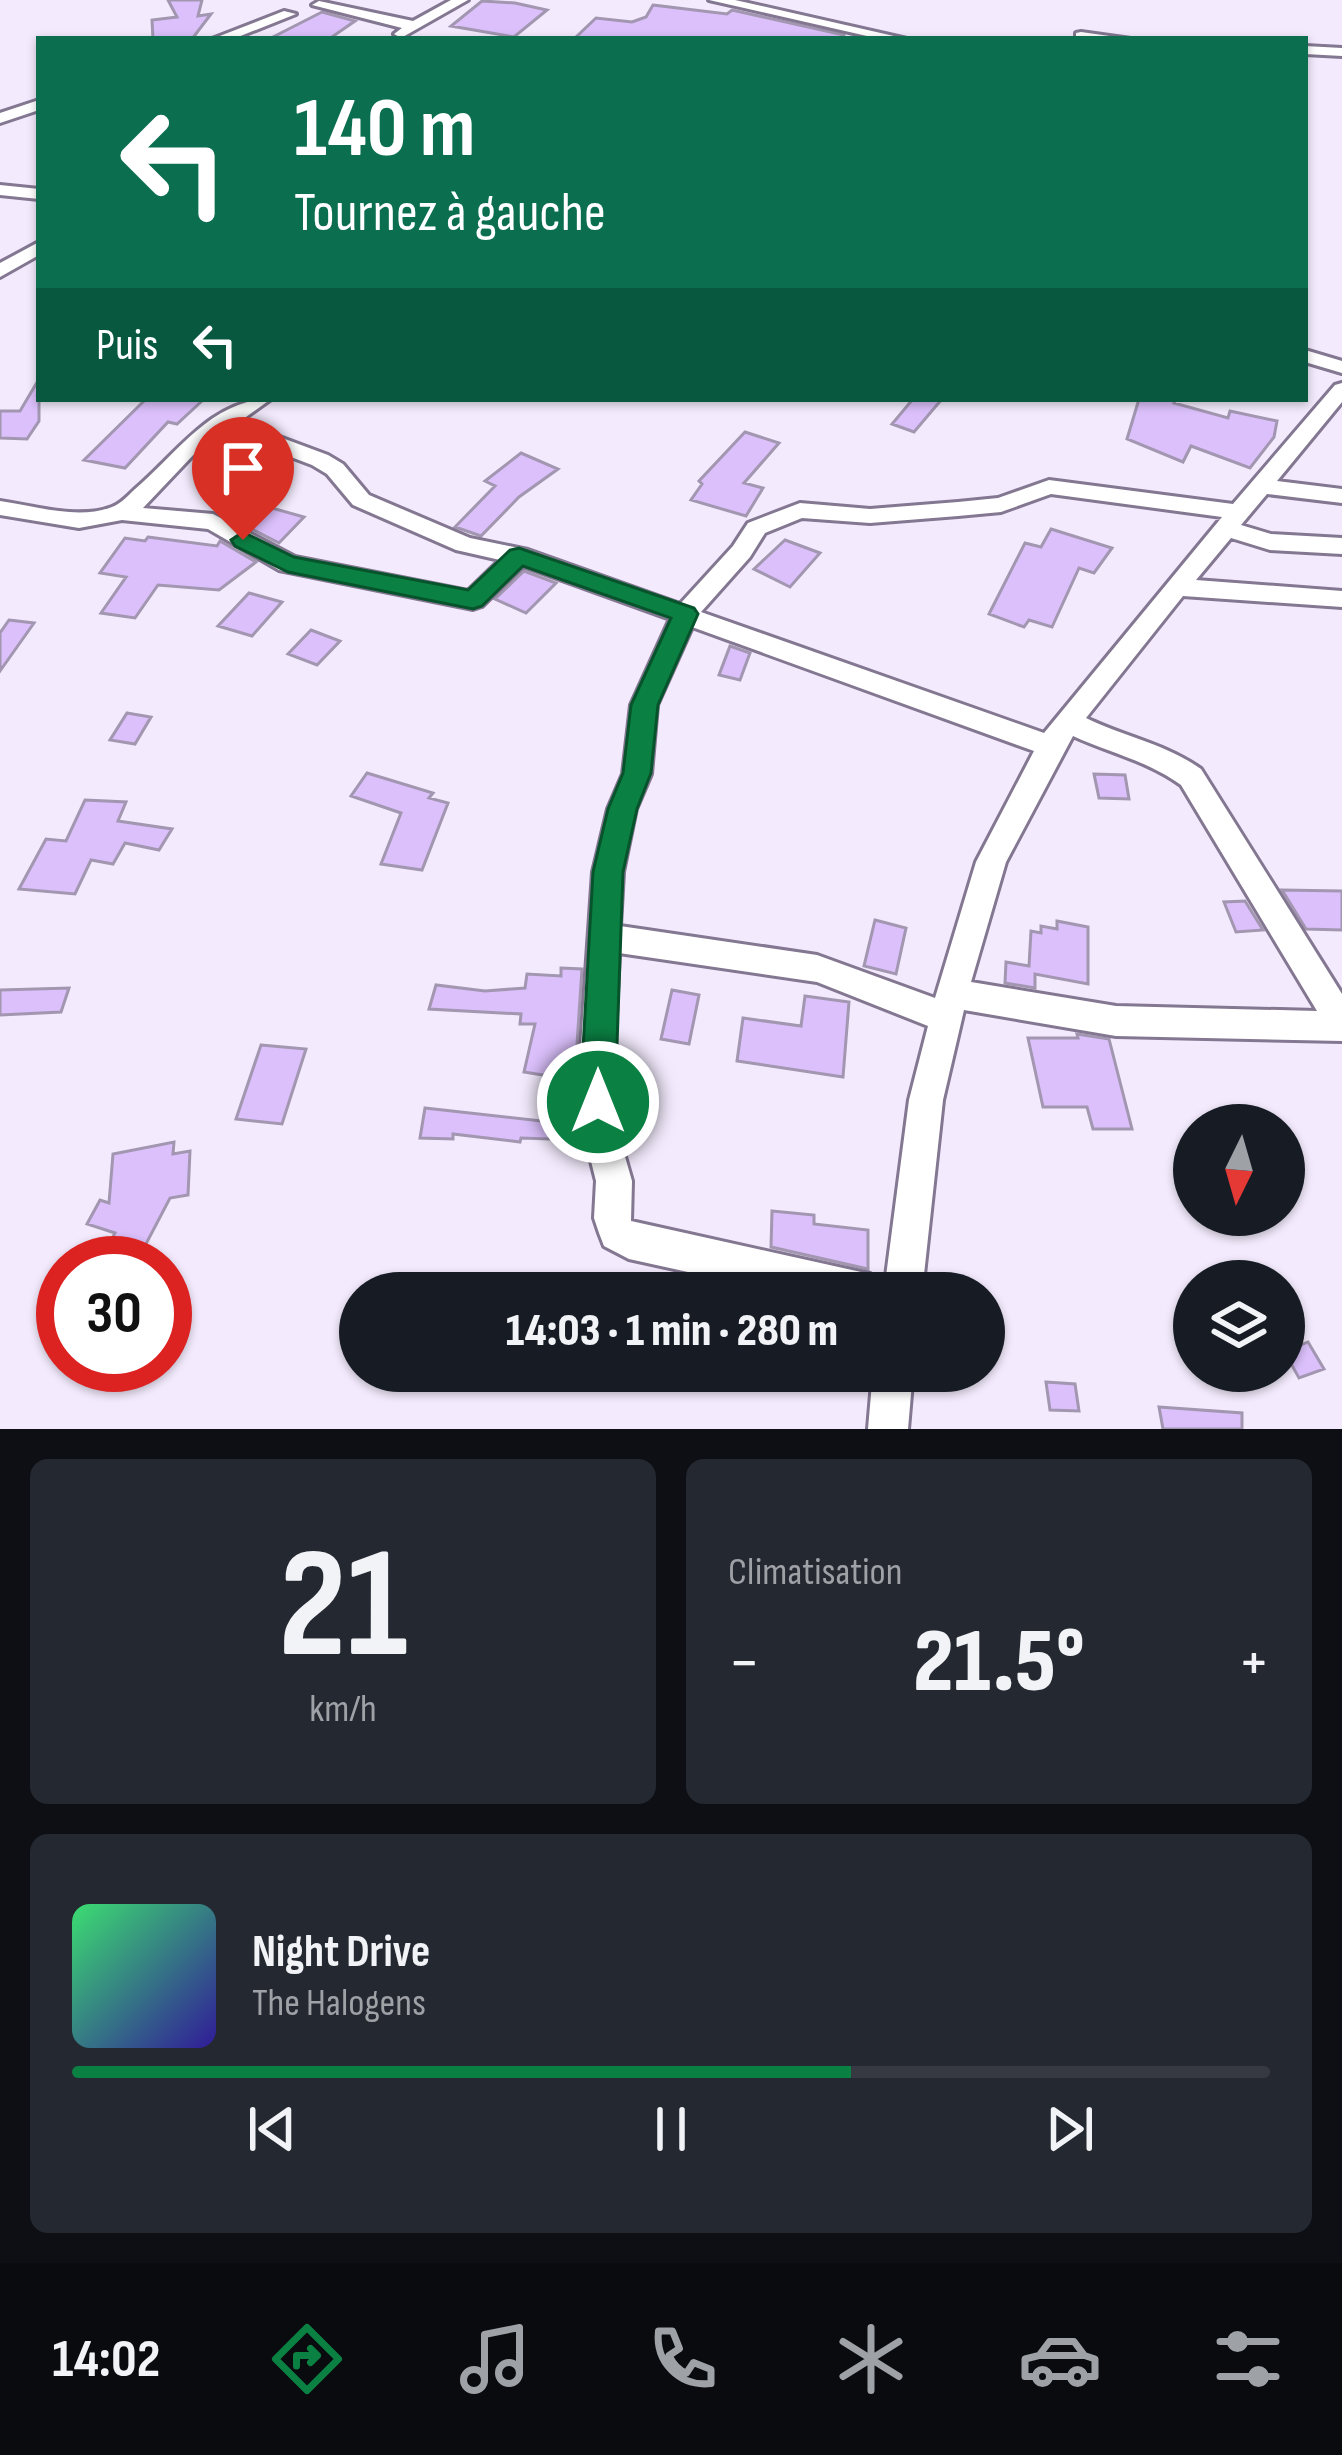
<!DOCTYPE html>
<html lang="fr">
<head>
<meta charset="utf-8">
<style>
	:root { --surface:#171b24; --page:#242831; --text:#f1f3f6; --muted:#9ea1a6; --line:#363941; --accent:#0b8043 }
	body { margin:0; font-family:"Sofia Sans Condensed",sans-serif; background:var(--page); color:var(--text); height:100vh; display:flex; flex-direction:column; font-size:45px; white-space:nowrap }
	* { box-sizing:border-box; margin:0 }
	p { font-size:39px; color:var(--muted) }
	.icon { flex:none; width:66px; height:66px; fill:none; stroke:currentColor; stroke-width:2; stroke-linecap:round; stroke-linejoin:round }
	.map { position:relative; height:1429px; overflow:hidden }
	.drawer { display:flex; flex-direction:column; gap:30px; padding:30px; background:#0d0f14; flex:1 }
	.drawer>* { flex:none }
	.banner { position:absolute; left:36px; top:36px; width:1272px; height:366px; border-radius:0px; box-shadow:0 3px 9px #0004; background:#0b6e4f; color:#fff; overflow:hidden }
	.needle { width:78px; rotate:185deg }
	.fabs { position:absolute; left:1173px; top:1104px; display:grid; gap:24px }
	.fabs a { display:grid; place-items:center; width:132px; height:132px; border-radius:50%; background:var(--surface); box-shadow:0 3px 9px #0004; font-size:60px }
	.speed { position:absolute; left:36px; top:1236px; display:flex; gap:24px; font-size:60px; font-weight:700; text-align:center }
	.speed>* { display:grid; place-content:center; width:156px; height:156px; border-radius:50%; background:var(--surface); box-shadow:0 3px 9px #0004; line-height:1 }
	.speed .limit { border:18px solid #d22; background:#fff; color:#111 }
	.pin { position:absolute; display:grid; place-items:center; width:102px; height:102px; color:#fff; margin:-123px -51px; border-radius:50% 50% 50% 0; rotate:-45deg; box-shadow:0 0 12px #0007 }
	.pin .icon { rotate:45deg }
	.me { position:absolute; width:132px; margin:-66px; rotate:0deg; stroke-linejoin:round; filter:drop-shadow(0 0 9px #0008) }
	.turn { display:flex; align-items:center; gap:42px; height:252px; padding:0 60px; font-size:54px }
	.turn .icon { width:156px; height:156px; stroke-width:2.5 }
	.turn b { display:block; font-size:84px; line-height:102px }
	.then { display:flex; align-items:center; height:114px; padding:0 60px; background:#0003; gap:24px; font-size:45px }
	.big { font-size:90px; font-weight:800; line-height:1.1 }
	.drawer .tile { flex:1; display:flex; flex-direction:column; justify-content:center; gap:18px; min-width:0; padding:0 42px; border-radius:18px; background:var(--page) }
	.drawer .dial { align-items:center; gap:0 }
	.dial b { font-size:156px; line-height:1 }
	.song { display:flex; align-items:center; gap:36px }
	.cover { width:144px; height:144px; border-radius:18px; background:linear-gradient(135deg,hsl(140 70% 55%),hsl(250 70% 35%)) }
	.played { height:12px; border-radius:6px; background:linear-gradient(90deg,var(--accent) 65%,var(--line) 65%) }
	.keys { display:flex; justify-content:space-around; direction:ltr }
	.heat { display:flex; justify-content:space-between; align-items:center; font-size:66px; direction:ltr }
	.drawer .tiles { flex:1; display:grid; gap:30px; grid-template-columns:1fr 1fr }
	.tile:last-child { grid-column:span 2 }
	.trip { position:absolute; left:339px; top:1272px; width:666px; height:120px; border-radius:60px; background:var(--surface); box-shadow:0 3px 9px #0004; font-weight:800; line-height:120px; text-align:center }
	.menu { display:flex; height:192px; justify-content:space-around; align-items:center; background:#090b0e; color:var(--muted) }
	.menu .icon { width:84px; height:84px }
	.menu .active { color:var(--accent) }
	.menu b { font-size:54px; color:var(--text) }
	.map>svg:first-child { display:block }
</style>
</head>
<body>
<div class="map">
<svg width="1342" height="1429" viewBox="0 0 1342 1429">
	<rect width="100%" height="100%" fill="#f3ebfd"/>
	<!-- building -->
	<path fill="#dbc0fb" stroke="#a296b1" stroke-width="3" d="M168 0H202L198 16 211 14 192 39H153L152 20 177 17Z
		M482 1 515 3 547 10 514 37 451 26Z
		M653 5 727 14 732 10 844 35 843 39H574L596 18 632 22 646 17Z
		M322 12 355 21 329 39H269Z
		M39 379V421L27 439 0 438V411H20Z
		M146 399H204L177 424 168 422 125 468 84 460Z
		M913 399H942L914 432 892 424Z
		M1139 399H1176L1174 403 1228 418 1230 411 1277 421 1274 437 1250 468 1191 446 1183 462 1127 439Z
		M745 432 779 443 744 483 763 488 746 516 691 500 702 484 699 481Z
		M521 453 558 469 519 497 481 536 455 527 495 486 485 481Z
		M247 501 304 517 279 543 234 520Z
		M1051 529 1112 548 1094 573 1079 568 1052 627 1029 620 1024 627 989 614 1025 543 1041 547Z
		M148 537 217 546 220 541 256 562 219 590 158 585 135 618 101 613 126 577 100 573 125 538 145 541Z
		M785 540 820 553 790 587 754 569Z
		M524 571 556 583 526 613 495 599Z
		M249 593 282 602 252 636 218 626Z
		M9 620 34 623 0 671V633Z
		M311 630 340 641 317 665 288 654Z
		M730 646 750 653 740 680 719 675Z
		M127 713 151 717 135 744 110 740Z
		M367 773 433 793 429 798 448 803 422 870 381 864 401 813 351 796Z
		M1094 774 1125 775 1129 799 1099 798Z
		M85 800 126 802 118 821 172 829 159 850 125 843 113 864 91 860 75 894 19 889 46 839 66 841Z
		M1282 890 1342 891V930L1306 929Z
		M1245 901 1263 930 1236 932 1224 902Z
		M875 920 906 928 896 974 864 966Z
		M1057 921 1088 927V984L1035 974V988L1005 983 1006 962 1029 966 1031 931 1041 933V926L1057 929Z
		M561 968 582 969 576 1059 568 1079 524 1072 535 1024H520L521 1014 429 1009 436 985 485 991 525 988 527 974 561 976Z
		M69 988 61 1012 0 1015V990Z
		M672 990 699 995 689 1044 661 1039Z
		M805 996 849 1002 843 1077 737 1061 743 1018 801 1026Z
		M1077 1034 1109 1039 1132 1129H1093L1087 1107H1043L1028 1038H1078Z
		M261 1045 306 1049 282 1124 236 1119Z
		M425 1108 551 1122 549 1139 521 1138 520 1142 453 1134V1139L420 1138Z
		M174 1142 173 1154 190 1151 188 1195 170 1198 136 1263H99L115 1233 87 1224 100 1200 109 1203 113 1154Z
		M772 1211 814 1215V1224L868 1230V1269L771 1247Z
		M1308 1342 1324 1369 1299 1378 1284 1351Z
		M1046 1382 1075 1384 1079 1411 1050 1410Z
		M1159 1407 1242 1413V1429H1163Z"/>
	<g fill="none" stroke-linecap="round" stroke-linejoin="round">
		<defs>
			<path id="minor" d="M451 0H468L401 38 394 34 402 28 312 5 319 1 413 21Z
				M709 0H735L907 39H880Z
				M284 11 296 14 233 39H212Z
				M1081 32 1131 39H1076V33Z
				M1305 46 1342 48V56L1305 54Z
				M39 100V110L0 123V113Z
				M0 185 39 189V199L0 195Z
				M39 242V255L0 277V263Z
				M1305 350 1342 361V373L1305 362Z
				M1342 383V402L1277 481 1342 489V503L1267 494 1241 525 1271 534 1342 538V554L1270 550 1231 538 1196 580 1342 591V607L1183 596 1086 718C1125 737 1166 744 1201 769L1342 994V1041L1116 1036 964 1010 943 1100 922 1293H783L629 1259 604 1246 599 1233 594 1218 596 1181 583 1129 579 1076 593 872 608 809 623 774 631 705 670 619 523 566 482 606 473 609 279 570 208 529 122 520 79 528 0 515V501C35 506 78 520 112 507 120 504 128 496 134 490 176 455 211 399 271 399L239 422 328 455 343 464 369 495 470 538 528 550 680 604 733 546 748 523 800 503 870 509 958 502 998 498 1049 480 1233 504 1335 385ZM225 432 312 465 327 474 353 505 456 550 500 560 468 591 295 557 213 514 143 508 198 450ZM1051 494 1222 517 1044 733 701 612 750 557 765 533 802 518 870 523 958 516 1001 512ZM692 627 1034 751 976 862 935 998 817 955 620 926 623 872 636 809 651 774 657 705ZM1073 736C1110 753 1148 761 1181 785L1317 1011 1116 1006 971 982 1006 862ZM619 953 817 982 928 1026 909 1100 885 1284 870 1274 631 1221 632 1181 617 1129 613 1076Z
				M873 1371H913L908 1429H868Z"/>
		</defs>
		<!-- minor casing -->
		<use href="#minor" stroke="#837791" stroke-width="6"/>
		<!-- minor -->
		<use href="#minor" fill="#fff" fill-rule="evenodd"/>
	</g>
	<!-- route -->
	<path fill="#0b8043" stroke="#07532c" stroke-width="3" d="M243 532 294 557 468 590 510 550 519 548 694 608 698 614 658 705 651 773 637 809 623 872 615 1102 610 1114 598 1119 585 1114 580 1102 593 872 608 809 623 773 631 705 671 618 523 566 482 606 473 609 288 572 235 546 231 540Z"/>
</svg>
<div class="fabs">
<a><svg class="needle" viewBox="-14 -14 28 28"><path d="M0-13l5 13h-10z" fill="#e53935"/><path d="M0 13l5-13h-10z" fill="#9ea1a6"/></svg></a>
<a><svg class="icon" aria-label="layers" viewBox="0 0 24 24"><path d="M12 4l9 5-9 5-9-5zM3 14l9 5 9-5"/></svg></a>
</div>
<div class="speed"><div class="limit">30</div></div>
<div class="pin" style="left:243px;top:540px;background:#d93025"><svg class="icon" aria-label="arrive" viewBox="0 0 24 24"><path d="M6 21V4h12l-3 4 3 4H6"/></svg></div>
<svg class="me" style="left:598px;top:1102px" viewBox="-20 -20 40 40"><circle r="17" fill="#0b8043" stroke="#fff" stroke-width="3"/><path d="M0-11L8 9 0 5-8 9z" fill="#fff"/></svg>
<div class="trip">14:03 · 1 min · 280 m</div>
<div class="banner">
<div class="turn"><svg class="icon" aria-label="left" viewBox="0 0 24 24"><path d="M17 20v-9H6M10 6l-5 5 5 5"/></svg><div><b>140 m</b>Tournez à gauche</div></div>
<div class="then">Puis<svg class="icon" aria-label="left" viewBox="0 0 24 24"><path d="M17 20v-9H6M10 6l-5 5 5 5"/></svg></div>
</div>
</div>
<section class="drawer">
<div class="tiles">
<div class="tile dial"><b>21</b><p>km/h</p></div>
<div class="tile"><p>Climatisation</p>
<div class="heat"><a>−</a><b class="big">21.5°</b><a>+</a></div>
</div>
<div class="tile">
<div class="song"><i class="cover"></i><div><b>Night Drive</b><p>The Halogens</p></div></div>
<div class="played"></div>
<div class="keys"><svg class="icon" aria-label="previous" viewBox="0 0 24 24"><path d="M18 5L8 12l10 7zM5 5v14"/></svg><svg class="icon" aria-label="pause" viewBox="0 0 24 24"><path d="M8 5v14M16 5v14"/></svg><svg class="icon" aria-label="next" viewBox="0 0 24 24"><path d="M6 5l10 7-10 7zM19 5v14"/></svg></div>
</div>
</div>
</section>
<nav class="menu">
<b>14:02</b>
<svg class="icon active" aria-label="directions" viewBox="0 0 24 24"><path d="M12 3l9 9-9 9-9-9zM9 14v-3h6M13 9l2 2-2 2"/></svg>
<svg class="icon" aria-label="music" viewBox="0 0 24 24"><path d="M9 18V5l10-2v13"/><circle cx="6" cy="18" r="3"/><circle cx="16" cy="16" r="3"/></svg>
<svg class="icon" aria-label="phone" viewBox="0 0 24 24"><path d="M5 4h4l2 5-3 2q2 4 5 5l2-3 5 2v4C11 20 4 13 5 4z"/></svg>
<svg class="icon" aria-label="climate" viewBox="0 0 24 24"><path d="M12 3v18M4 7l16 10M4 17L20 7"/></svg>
<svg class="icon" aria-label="car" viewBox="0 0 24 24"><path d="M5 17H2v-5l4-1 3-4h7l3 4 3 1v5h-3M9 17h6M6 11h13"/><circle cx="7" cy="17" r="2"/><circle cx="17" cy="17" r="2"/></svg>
<svg class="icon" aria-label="filters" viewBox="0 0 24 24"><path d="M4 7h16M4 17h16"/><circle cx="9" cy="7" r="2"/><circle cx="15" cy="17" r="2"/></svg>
</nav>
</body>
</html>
